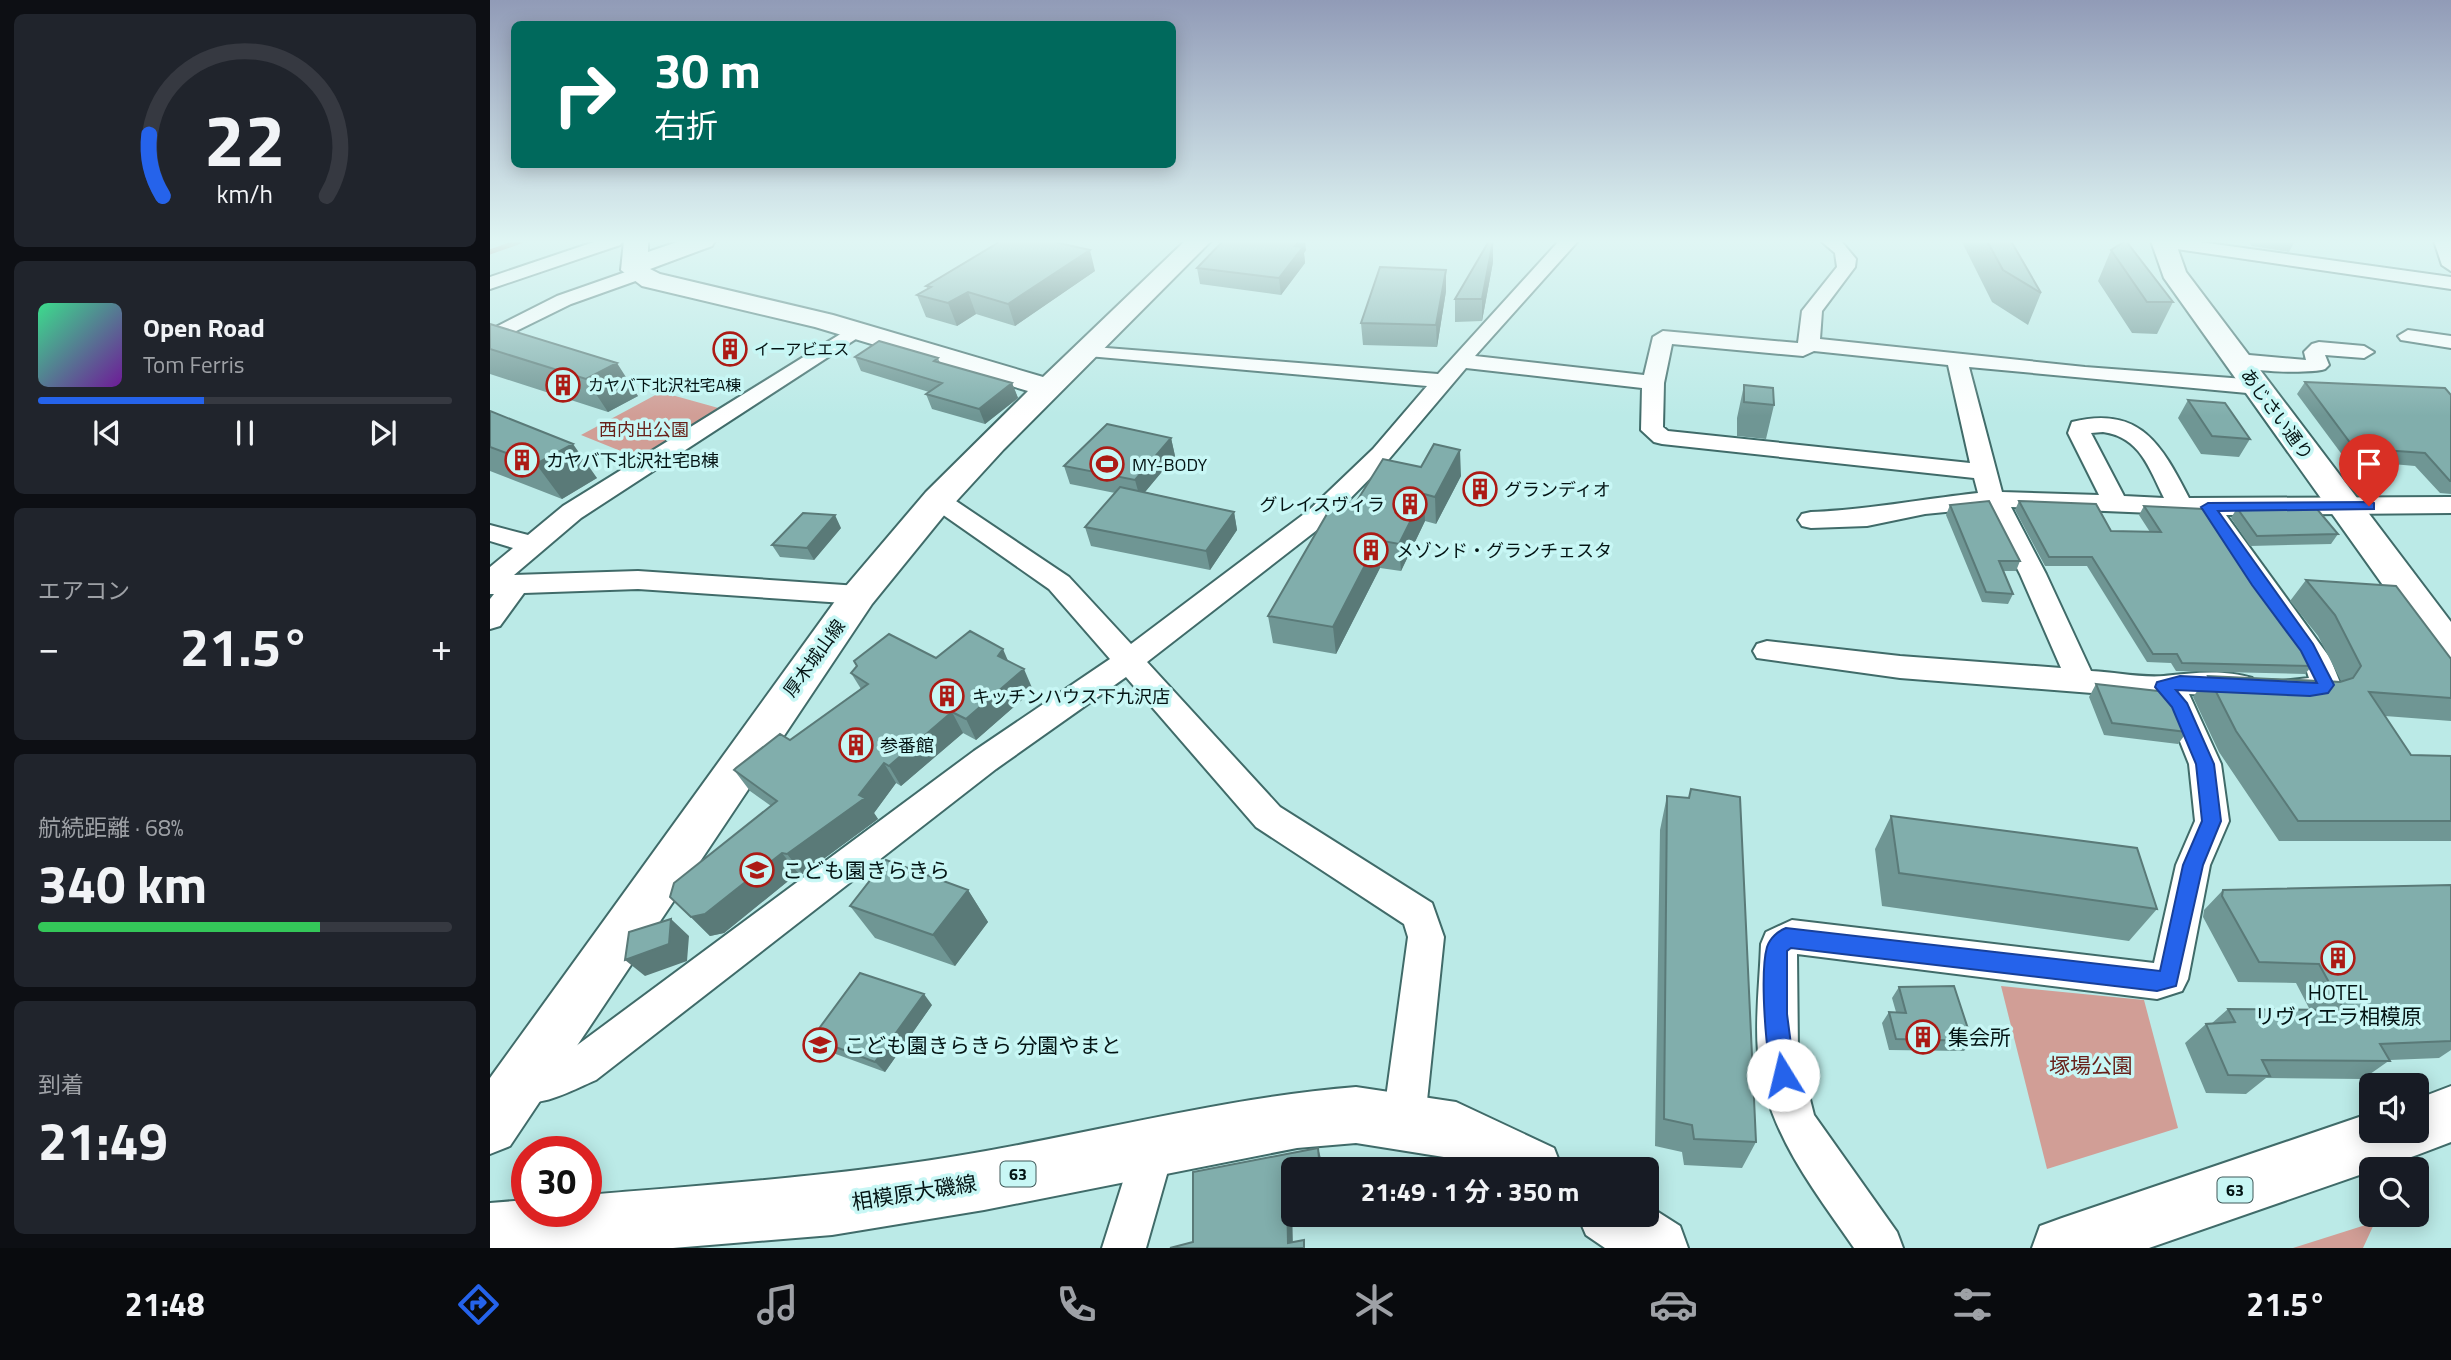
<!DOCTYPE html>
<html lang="ja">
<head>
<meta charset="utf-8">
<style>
	:root { --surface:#171b24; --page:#20242c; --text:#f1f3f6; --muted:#9ea1a6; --line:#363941; --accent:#2563eb }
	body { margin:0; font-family:"Titillium Web","Noto Sans JP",sans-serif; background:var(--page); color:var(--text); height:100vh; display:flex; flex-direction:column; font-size:26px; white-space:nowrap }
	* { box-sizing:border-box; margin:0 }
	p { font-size:23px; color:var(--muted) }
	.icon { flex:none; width:38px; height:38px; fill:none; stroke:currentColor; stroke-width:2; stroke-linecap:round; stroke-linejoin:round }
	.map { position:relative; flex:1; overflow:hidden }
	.side { display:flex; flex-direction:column; gap:14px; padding:14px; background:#0d0f14; width:490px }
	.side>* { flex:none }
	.hud { position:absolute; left:21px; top:21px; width:665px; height:147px; border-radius:10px; box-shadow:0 4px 18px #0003; background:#00695c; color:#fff; overflow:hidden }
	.tools { position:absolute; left:1869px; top:1073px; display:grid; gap:14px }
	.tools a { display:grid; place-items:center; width:70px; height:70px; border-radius:10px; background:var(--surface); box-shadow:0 4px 18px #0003; font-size:35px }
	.speed { position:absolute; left:21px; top:1136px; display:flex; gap:14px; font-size:35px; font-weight:700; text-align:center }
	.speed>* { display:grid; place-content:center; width:91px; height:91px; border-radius:50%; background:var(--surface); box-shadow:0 4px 18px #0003; line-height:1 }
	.speed .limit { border:10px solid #d22; background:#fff; color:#111 }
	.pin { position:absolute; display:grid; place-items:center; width:60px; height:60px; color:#fff; margin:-72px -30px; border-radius:50% 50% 50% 0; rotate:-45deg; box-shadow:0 0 7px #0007 }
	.pin .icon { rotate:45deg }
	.me { position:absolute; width:77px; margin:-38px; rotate:351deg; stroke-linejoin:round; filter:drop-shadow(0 0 5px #0008) }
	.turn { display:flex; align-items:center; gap:24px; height:147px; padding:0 28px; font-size:32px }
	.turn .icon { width:91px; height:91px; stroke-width:2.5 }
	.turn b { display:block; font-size:49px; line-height:60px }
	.big { font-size:52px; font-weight:700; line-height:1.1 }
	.side .tile { flex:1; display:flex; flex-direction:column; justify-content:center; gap:10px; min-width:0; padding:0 24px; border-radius:10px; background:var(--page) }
	.side .dial { align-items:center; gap:0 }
	.dial svg { height:182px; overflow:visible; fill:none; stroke:var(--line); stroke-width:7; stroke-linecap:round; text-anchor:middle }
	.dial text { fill:var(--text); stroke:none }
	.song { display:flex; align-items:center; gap:21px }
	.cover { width:84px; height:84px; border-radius:10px; background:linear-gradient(135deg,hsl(150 70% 55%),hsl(280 70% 35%)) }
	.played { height:7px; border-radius:4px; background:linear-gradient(90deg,var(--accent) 40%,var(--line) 40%) }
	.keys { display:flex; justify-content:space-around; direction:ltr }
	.heat { display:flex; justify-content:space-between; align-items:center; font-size:38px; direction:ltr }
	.charge { height:10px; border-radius:5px; background:linear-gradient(90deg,#34c759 68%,var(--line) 0) }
	.trip { position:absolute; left:791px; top:1157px; width:378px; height:70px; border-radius:10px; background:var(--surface); box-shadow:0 4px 18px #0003; font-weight:700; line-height:70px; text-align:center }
	.tab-bar { display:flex; height:112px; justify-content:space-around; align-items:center; background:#090b0e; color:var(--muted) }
	.tab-bar .icon { width:49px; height:49px }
	.tab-bar .active { color:var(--accent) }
	.tab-bar b { font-size:32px; color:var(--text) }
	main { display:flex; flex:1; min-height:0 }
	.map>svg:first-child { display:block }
</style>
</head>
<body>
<main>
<section class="side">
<div class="tile dial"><svg viewBox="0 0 100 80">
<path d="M14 69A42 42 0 1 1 86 69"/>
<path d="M14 69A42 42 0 0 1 8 42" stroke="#2563eb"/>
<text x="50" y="56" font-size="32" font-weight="700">22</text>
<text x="50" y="72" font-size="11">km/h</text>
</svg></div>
<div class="tile">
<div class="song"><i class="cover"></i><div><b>Open Road</b><p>Tom Ferris</p></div></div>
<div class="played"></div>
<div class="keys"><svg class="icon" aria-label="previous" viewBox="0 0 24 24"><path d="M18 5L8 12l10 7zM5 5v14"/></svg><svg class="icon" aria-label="pause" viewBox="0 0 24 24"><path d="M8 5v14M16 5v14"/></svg><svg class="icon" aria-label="next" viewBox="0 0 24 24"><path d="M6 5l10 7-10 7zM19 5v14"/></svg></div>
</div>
<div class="tile"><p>エアコン</p>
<div class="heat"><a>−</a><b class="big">21.5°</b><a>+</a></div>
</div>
<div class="tile"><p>航続距離 · 68%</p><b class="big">340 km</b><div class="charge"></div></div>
<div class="tile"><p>到着</p><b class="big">21:49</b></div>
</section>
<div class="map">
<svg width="1961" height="1248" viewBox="0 0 1961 1248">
	<rect width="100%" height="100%" fill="#bbeae7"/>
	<!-- green -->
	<path fill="#d19e96" d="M171 392 232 409 153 460 91 435Z
		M1511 986 1654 1000 1688 1128 1557 1169Z
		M1885 1222 1873 1248H1803Z"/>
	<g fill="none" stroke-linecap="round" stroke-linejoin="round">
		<!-- stream -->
		<path stroke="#ae756d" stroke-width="5" d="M0 252 31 241"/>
		<defs>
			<path id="street" d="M107 241H133L130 245 0 289V277Z
				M1069 241H1088L985 356 1154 375 1163 337 1173 331 1308 343 1312 311 1347 267 1345 253 1331 241H1351L1366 259 1365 267 1332 311 1330 339 1595 367 1768 380 1779 387 1768 394 1479 367 1512 492 1609 495 1578 433 1582 422C1651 405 1672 446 1699 498L1961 497V513L1736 515 1840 658 1851 685C1840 705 1812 703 1792 697L1788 689 1792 681 1819 678 1817 672 1710 515 1521 507 1556 574 1601 671C1624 672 1651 678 1674 676 1702 673 1734 669 1762 678L1767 686 1762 694 1752 697 1699 694 1731 764 1739 821 1720 865 1698 979 1692 991 1667 999 1307 954 1308 1052 1324 1115 1407 1232 1413 1248H1364C1322 1187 1275 1129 1268 1052 1265 1017 1270 979 1271 944L1276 932 1302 920 1664 963 1686 865 1705 821 1699 764 1677 709 1665 698 1410 678 1267 658 1263 651 1267 644 1277 641 1410 656 1571 668 1530 574 1496 508 1435 514 1377 526 1321 528 1312 526 1308 520 1312 514 1321 512C1378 510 1431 499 1488 493L1484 478 1172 444 1164 442 1151 430 1152 388 976 368 899 459 836 523 657 662 790 807 942 903 954 937 935 1120 928 1134 914 1141 900 1134 893 1120 918 937 914 924 766 827 636 677 506 769 106 1080C78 1092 46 1111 17 1099L11 1085 17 1071 78 1052 484 751 620 659 559 589 439 505 436 500 439 495H457L579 577 641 644 818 511 883 449 937 386 598 356 591 354 588 350 591 346 948 374ZM1182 344 1313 356 1324 351 1458 365 1480 463 1178 431 1173 427 1174 383ZM1613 432C1650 437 1659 468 1674 498L1634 496 1601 433Z
				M1703 241 1961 277V289L1673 247 1664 242Z
				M1944 241H1961V271L1952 265Z
				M147 268 154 270 156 274 154 278 81 304 0 344V330L67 296Z
				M365 325 372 327 375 331 372 335 91 518 24 575 148 571 369 586 379 588 383 595 379 602 369 604 148 589 34 593 10 626 0 629V599L4 594H0V567L23 548 0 541V525L38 535 73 506Z
				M1918 330 1961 336V348L1911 340 1908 336Z
				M1829 342 1874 346 1884 352 1874 358 1835 355 1839 365 1835 369C1820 374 1747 373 1737 360L1748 354 1816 360 1814 352 1822 344Z
				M664 1125 679 1131 685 1146 656 1248H612L649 1131Z"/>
			<path id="secondary" d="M134 241H158V252L190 241H225L222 246 160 269 170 274 343 315 553 377 695 241H721L514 449 460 508 382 604 20 1146 0 1154V1078L356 586 436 492 538 391 325 327 152 286 131 270Z
				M1661 241H1685L1696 272 1961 622V665L1947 661 1674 278Z"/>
			<path id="primary" d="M1961 1086V1142L1927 1155 1659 1248H1542L1550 1226 1572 1218 1881 1113V1130H1927V1099Z
				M866 1087 966 1102 1064 1148 1072 1169H983L960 1158 866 1143 807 1148 494 1210 342 1235 183 1248H0V1203L37 1200V1211H96V1195C230 1184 364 1175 496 1151 619 1129 741 1097 866 1087Z
				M1157 1205 1190 1226 1198 1248H1115L1096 1235 1087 1214H1157Z"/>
		</defs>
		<!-- street casing -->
		<use href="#street" stroke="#406b69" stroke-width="4"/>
		<!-- secondary casing -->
		<use href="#secondary" stroke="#406b69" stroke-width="4"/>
		<!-- primary casing -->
		<use href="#primary" stroke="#406b69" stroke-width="4"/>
		<!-- street -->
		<use href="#street" fill="#fff" fill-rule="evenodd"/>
		<!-- secondary -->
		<use href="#secondary" fill="#fff" fill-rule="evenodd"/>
		<!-- primary -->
		<use href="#primary" fill="#fff" fill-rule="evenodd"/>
	</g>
	<!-- wall -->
	<path fill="#6f9694" d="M1472 241H1521L1551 293 1538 325 1502 302 1472 242Z
		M1759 241H1805L1799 252 1761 246Z
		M816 250 814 253 815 263 791 295 710 284 707 268Z
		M1621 250 1683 302 1667 334 1642 333 1608 281Z
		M1003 262 992 321 965 322V299Z
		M956 270V291L947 347 873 345 871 323Z
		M605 271 525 326 486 314 467 326 436 317 427 295 438 289 436 286Z
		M0 324 148 396 118 412 0 374Z
		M365 357 448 358 450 363 522 383 528 398 495 424 442 409 436 394 439 392 371 371Z
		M1815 382 1961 395V494L1950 493 1925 466 1856 460 1807 394Z
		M1254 385 1284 405 1276 439 1247 436V418Z
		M1698 400 1760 439 1749 457 1711 454 1688 418Z
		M0 411 107 478 72 499 0 471Z
		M681 438 685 456 655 492 744 512 747 530 720 570 601 546 595 527 625 493 580 484 574 466Z
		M971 476 946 524 935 521 911 571 890 568 846 654 783 643 778 616 865 504Z
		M1529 501 1621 531 1660 532 1649 515 1654 506 1761 579 1822 666 1815 674 1686 671 1681 663 1657 662 1597 566H1555L1525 510Z
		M1460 505 1530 561 1526 571H1514L1523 594 1518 604 1492 602 1456 515Z
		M1747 508 1848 534 1841 544 1760 546 1741 518Z
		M351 528 324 560 290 557 282 545Z
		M1816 580 1961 659V721L1895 716 1921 755 1961 756V841H1789L1729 752 1703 697 1718 676 1851 681 1828 636 1800 601Z
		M446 658 518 661 543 690 486 740 473 733 411 786 406 783 384 813 388 819 313 874 308 873 234 933 220 936 180 897 281 806 260 791 244 770 300 740 371 689 361 673Z
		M1606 684 1697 732 1688 744 1614 735 1599 697Z
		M1177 796 1266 1142 1252 1168 1194 1165 1192 1152 1165 1146 1170 830Z
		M1401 816 1667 909 1639 941 1392 906 1385 849Z
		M1961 885V1050L1949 1058 1900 1060 1873 1079 1776 1078 1756 1094 1716 1093 1695 1043 1716 1024H1721L1738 1009 1820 1010 1806 983 1748 982 1713 917 1714 910 1733 890Z
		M478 890 498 922 465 966 385 938 360 906Z
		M1409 987 1482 1041 1474 1051 1399 1050 1392 1023 1399 1012H1406L1402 998Z
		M442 1005 395 1072 332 1049 322 1038Z"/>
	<!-- shaded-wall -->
	<path fill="#5a7a78" d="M809 241H815L816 250 814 253 815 263 791 295 789 278 805 246Z
		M1003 241V262L992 321V299Z
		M600 250 605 271 525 326 518 304Z
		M956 270V291L947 347 946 325Z
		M478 292 486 314 467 326 458 303Z
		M127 363 148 396 118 412 96 379Z
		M522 383 528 398 495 424 489 409Z
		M681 438 685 456 650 498 645 480Z
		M83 444 107 478 72 499 46 464Z
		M970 450 971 476 946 524 945 497Z
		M934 494 935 521 911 571 909 544Z
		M744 512 747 530 720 570 716 551Z
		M345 515 351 528 324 560 317 548Z
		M888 540 890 568 846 654 843 627Z
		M513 649 522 670 508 656Z
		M534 669 543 690 486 740 476 719Z
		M462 712 473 733 411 786 399 766Z
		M394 763 406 783 384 813 388 819 313 874 297 854 369 795Z
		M292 853 308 873 234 933 220 936 201 917Z
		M478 890 498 922 465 966 443 935Z
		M181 919 199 936 197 961 155 976 135 960Z
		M434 994 442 1005 395 1072 385 1062Z
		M828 1148 832 1162 833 1169H830Z
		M803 1191V1206H802L803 1248 798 1243 797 1193Z"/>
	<!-- building -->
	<path fill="#81aeac" stroke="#5a7a78" stroke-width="2" d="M511 241H560L600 250 518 304 478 292 458 303 427 295 441 287 436 286Z
		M733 241H809L805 246 813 247 789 278 707 268Z
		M999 241H1003L992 299H965Z
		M1497 241H1521L1551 293 1513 270Z
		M1635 241H1636L1683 302H1657L1621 250Z
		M890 267 956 270 946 325 871 323Z
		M0 324 127 363 96 379 0 349Z
		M389 341 448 358 444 361 522 383 489 409 436 394 452 383 365 357Z
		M1815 382 1955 388 1961 395V481H1960L1935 453 1864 448Z
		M1254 385 1283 388 1284 405 1254 402Z
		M1698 400 1735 403 1760 439 1722 436Z
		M0 411 83 444 46 464 0 447Z
		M617 424 681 438 645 480 574 466Z
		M944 444 970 450 945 497 934 494 909 544 888 540 843 627 778 616 845 500 865 504 893 459 931 467Z
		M630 487 744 512 716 551 595 527Z
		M1499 501 1530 561H1509L1523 594 1496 592 1460 505Z
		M1529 501 1606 504 1621 531 1671 532 1654 506 1714 509 1761 579 1811 644 1822 666 1692 663 1687 654H1663L1602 557H1559Z
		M1747 508 1827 509 1848 534 1767 536Z
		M313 513 345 515 317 548 282 545Z
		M1816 580 1906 586 1961 659V698L1879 692 1921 755 1961 756V821H1808L1746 731 1718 676 1850 682 1863 678 1871 666 1845 615Z
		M480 631 513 649 508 656 534 669 476 719 462 712 399 766 394 763 369 795 375 798 297 854 292 853 215 914 201 917 180 897 184 883 287 801 244 770 246 768 290 734 300 740 378 684 361 673 367 666 364 661 399 634 446 658Z
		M1606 684 1677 692 1684 698 1697 732 1622 723Z
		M1201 789 1250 797 1266 1142 1204 1139 1202 1125 1174 1119 1177 796 1199 798Z
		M1401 816 1647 848 1667 909 1409 873Z
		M396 860 478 890 443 935 360 906Z
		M1961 885V1041L1890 1044 1900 1061 1772 1060 1780 1076 1738 1075 1716 1024 1745 1022 1738 1009 1854 1010 1829 964 1769 962 1732 896 1733 890Z
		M181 919 179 944 135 960 139 932Z
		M370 973 434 994 385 1062 322 1038Z
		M1464 986 1482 1041 1406 1039 1399 1012 1416 1013 1409 987Z
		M828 1148 830 1169H803V1191L797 1193 798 1243 814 1240V1248H680L703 1242V1172Z"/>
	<!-- sky -->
	<linearGradient id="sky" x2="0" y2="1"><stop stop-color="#919bb7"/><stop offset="0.58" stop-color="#e0f6f4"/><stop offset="1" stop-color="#e0f6f4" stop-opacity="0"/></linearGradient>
	<rect width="1961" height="416" fill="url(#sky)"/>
	<!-- route -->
	<path fill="#2563eb" stroke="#184099" stroke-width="2" d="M1879 502 1884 503V509L1728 511 1823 644 1844 685 1838 693 1820 696 1686 690 1697 703 1724 764 1731 821 1713 865 1686 986 1667 991 1301 948 1297 951V1014L1305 1075 1301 1083 1293 1087 1285 1083C1275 1059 1270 972 1277 947 1280 938 1288 931 1296 928L1670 971 1693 865 1712 821 1706 764 1682 707 1665 687 1667 682 1690 676 1827 683 1811 651 1762 585 1711 507 1718 503Z"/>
	<!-- icons -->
	<defs>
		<symbol id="building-ring" viewBox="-11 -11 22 22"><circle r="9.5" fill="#c8f7f5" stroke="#ac1b15" stroke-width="1.5"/><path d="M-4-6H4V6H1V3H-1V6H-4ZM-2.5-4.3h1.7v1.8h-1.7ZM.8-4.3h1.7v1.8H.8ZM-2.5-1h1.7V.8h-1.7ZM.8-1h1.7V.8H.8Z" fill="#ac1b15"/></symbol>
		<symbol id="stadium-ring" viewBox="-11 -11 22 22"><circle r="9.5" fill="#c8f7f5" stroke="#ac1b15" stroke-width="1.5"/><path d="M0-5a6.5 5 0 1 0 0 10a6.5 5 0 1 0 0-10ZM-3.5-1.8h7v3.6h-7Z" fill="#ac1b15"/></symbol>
		<symbol id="school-ring" viewBox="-11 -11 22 22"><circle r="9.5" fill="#c8f7f5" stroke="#ac1b15" stroke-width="1.5"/><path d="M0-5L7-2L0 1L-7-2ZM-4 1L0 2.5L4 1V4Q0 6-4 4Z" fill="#ac1b15"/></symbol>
	</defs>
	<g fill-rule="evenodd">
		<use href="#building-ring" x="221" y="330" width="38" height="38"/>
		<use href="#building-ring" x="54" y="366" width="38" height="38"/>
		<use href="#building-ring" x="13" y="441" width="38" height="38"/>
		<use href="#stadium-ring" x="598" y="445" width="38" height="38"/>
		<use href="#building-ring" x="971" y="470" width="38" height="38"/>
		<use href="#building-ring" x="901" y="485" width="38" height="38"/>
		<use href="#building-ring" x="862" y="531" width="38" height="38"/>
		<use href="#building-ring" x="438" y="677" width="38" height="38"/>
		<use href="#building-ring" x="347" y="726" width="38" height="38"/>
		<use href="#school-ring" x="248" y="851" width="38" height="38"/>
		<use href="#building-ring" x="1829" y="939" width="38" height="38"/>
		<use href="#building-ring" x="1414" y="1018" width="38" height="38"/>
		<use href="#school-ring" x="311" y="1026" width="38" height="38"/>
	</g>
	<g text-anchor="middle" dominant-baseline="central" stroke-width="7" stroke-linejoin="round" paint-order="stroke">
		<!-- far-poi labels -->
		<g font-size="16" fill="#041414" stroke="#c8f7f5" text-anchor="start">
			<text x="264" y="349">イーアビエス</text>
			<text x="98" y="385">カヤバ下北沢社宅A棟</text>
		</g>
		<!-- shield labels -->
		<g fill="#c8f7f5" stroke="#3f5858" stroke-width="2">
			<rect x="510.5" y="1161.5" width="35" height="25" rx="5"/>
			<rect x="1727.5" y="1177.5" width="35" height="25" rx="5"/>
		</g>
		<g font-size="16" font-weight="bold" fill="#041414">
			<text x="528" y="1174">63</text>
			<text x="1745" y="1190">63</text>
		</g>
		<!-- street labels -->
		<g font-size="18" fill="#041414" stroke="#c8f7f5">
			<text transform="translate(1787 414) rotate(54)">あじさい通り</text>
			<text transform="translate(324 658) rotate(-54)">厚木城山線</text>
		</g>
		<!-- park labels -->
		<g font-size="18" fill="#69221b" stroke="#c8f7f5">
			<text x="154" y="429">西内出公園</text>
		</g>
		<!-- poi labels -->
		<g font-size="18" fill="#041414" stroke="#c8f7f5" text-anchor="start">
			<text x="56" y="460">カヤバ下北沢社宅B棟</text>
			<text x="642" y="464">MY-BODY</text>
			<text x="1014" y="489">グランディオ</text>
			<text x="895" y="504" text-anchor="end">グレイスヴィラ</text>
			<text x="906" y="550">メゾンド・グランチェスタ</text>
			<text x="482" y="696">キッチンハウス下九沢店</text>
			<text x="390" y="745">参番館</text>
		</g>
		<!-- near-poi labels -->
		<g font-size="21" fill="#041414" stroke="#c8f7f5" text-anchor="start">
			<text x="292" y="870">こども園きらきら</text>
			<text x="1848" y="992" text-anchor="middle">HOTEL<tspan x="1848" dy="24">リヴィエラ相模原</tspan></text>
			<text x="1458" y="1037">集会所</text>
			<text x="354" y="1045">こども園きらきら 分園やまと</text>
		</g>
		<!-- near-park labels -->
		<g font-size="21" fill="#69221b" stroke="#c8f7f5">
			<text x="1601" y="1065">塚場公園</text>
		</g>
		<!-- near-street labels -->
		<g font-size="21" fill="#041414" stroke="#c8f7f5">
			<text transform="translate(424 1192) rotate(-9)">相模原大磯線</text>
		</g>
	</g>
</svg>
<div class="tools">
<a><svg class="icon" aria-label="sound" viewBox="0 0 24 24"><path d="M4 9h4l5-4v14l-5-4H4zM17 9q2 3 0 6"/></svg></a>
<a><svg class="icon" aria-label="search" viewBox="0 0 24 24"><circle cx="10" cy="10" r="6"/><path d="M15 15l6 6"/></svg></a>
</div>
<div class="speed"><div class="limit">30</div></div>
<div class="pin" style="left:1879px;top:506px;background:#d93025"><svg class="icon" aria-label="arrive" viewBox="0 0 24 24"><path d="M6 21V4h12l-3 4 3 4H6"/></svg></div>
<svg class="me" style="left:1293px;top:1075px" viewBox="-20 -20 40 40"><circle r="19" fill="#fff"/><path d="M0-13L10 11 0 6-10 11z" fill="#2563eb"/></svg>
<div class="trip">21:49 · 1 分 · 350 m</div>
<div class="hud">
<div class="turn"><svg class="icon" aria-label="right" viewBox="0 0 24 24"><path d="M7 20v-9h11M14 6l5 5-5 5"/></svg><div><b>30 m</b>右折</div></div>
</div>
</div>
</main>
<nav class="tab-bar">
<b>21:48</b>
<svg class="icon active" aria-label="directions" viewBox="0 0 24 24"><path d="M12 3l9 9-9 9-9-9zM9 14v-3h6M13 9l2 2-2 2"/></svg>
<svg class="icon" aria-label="music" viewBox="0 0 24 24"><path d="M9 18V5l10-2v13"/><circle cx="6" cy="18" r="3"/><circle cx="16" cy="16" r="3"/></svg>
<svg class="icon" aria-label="phone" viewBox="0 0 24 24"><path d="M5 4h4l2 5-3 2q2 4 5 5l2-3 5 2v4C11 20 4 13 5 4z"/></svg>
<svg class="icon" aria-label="climate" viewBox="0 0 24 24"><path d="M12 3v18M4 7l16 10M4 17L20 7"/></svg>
<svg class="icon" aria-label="car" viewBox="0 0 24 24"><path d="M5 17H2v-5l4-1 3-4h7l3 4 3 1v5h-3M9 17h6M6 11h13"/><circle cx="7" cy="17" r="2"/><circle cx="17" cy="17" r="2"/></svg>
<svg class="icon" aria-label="filters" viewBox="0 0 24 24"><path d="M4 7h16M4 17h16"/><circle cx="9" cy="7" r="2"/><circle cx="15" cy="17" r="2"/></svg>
<b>21.5°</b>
</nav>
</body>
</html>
